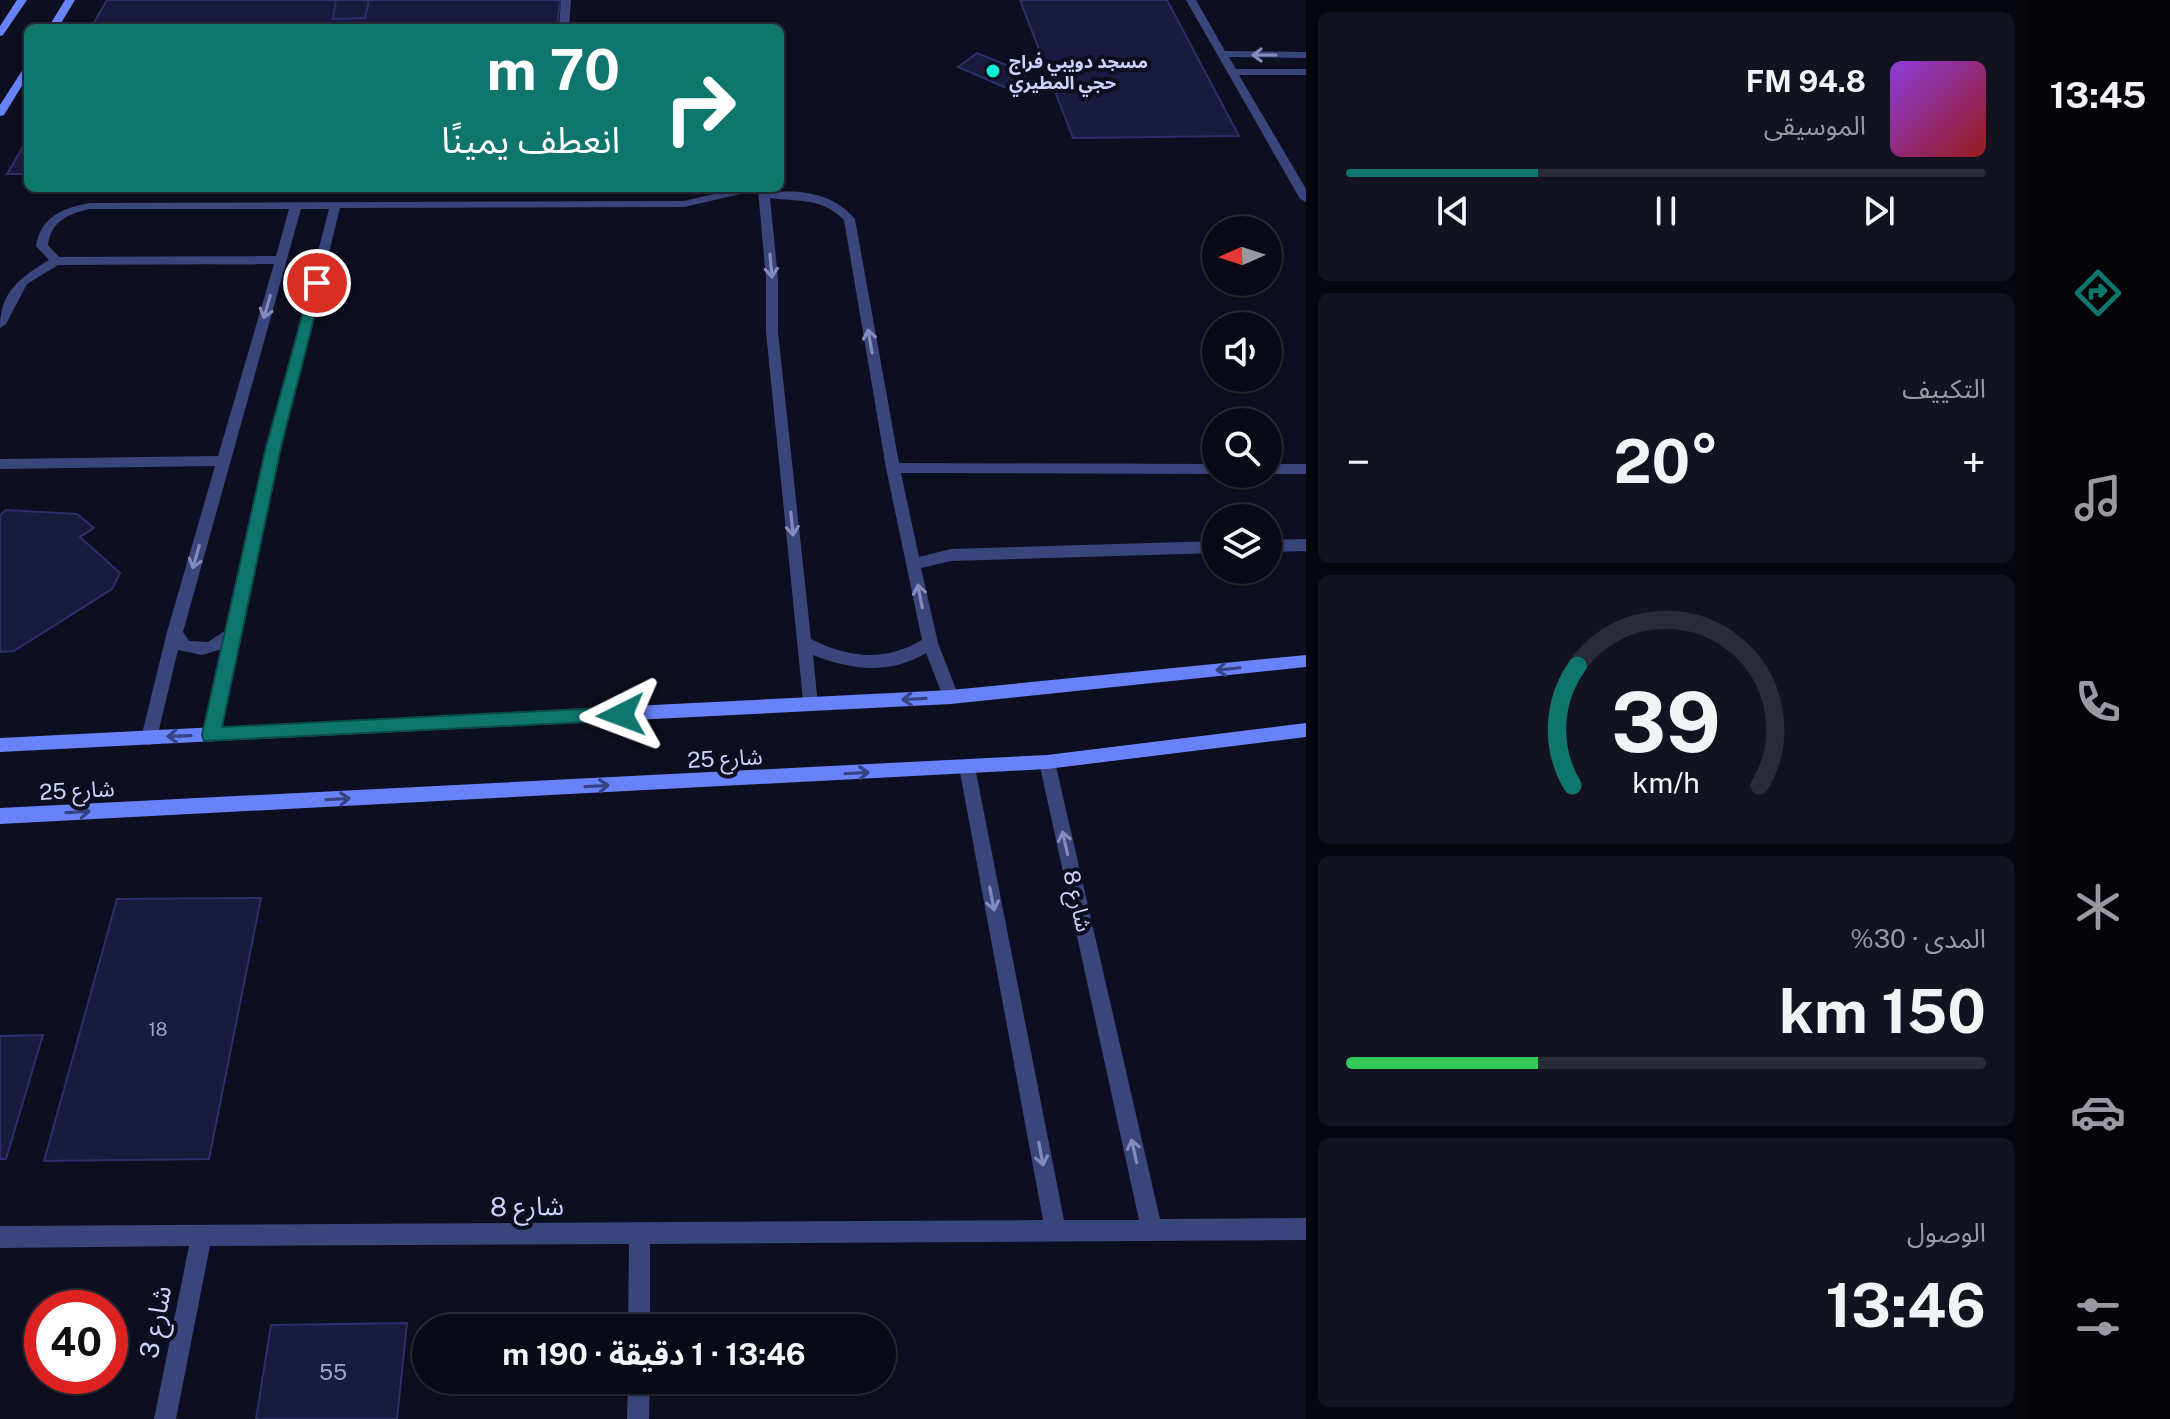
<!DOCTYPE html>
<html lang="ar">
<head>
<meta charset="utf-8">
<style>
	:root { --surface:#0a0a17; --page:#131320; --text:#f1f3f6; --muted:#999aa1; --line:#2a2b36; --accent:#0f766e }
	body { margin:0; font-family:"Public Sans","Noto Sans Arabic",sans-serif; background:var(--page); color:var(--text); direction:rtl; height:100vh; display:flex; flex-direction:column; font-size:30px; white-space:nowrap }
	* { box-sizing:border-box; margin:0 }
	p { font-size:26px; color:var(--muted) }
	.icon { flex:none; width:44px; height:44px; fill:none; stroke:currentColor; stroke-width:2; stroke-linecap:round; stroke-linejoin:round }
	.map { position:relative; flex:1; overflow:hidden; direction:ltr }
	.sheet { display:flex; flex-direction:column; gap:12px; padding:12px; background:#06060d; width:720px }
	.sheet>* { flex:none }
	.banner { position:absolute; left:24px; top:24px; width:760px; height:168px; border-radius:12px; box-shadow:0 2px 6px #0004,0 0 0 2px var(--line); direction:rtl; background:#0f766e; color:#fff; overflow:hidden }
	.needle { width:52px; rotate:267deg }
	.tools { position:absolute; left:1202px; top:216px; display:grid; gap:16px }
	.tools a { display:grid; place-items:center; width:80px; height:80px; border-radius:50%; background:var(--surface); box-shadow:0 2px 6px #0004,0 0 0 2px var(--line); font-size:40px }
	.speed { position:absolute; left:24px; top:1290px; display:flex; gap:16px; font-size:40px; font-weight:700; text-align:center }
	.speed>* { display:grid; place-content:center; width:104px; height:104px; border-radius:50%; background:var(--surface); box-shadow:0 2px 6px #0004,0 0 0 2px var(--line); line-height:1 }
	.speed .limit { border:12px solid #d22; background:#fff; color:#111 }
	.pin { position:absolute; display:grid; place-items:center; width:68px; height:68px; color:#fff; margin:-34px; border:4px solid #fff; border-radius:50%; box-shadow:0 2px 8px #0007 }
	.me { position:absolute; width:88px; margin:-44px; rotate:267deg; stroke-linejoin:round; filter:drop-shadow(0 0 6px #0008) }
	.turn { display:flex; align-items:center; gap:28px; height:168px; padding:0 32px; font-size:36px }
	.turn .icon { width:104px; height:104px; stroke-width:2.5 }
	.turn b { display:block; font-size:56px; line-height:68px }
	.big { font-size:60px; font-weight:700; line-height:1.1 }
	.sheet .tile { flex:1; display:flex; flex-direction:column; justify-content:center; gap:12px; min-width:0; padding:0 28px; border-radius:12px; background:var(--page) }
	.sheet .dial { align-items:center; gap:0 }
	.dial svg { height:208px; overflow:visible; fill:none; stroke:var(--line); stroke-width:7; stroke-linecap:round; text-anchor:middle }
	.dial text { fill:var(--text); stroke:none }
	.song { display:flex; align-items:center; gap:24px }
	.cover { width:96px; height:96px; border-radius:12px; background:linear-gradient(135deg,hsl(270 70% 55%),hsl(0 70% 35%)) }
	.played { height:8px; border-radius:4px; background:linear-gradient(90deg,var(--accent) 30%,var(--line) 30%) }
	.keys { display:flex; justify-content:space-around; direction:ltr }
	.heat { display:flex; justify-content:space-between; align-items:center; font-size:44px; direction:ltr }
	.charge { height:12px; border-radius:6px; background:linear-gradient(90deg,#34c759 30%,var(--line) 0) }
	.trip { position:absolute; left:412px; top:1314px; width:484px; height:80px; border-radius:40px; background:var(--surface); box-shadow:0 2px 6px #0004,0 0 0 2px var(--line); font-weight:700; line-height:80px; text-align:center; direction:rtl }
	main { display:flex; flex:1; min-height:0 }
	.tabs { display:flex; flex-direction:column; width:144px; justify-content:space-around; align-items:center; background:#040409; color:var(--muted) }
	.tabs .icon { width:56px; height:56px }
	.tabs .active { color:var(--accent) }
	.tabs b { font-size:36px; color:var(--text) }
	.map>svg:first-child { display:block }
</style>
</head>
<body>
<main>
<nav class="tabs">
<b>13:45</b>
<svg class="icon active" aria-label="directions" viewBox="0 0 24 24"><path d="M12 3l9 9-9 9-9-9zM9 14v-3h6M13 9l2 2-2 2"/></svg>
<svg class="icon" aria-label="music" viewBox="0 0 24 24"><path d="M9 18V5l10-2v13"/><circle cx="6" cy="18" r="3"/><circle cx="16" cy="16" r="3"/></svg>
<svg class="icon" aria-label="phone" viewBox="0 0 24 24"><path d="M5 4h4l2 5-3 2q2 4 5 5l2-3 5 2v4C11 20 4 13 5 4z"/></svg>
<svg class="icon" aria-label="climate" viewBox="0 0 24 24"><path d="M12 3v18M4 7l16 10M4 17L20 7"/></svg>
<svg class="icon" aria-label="car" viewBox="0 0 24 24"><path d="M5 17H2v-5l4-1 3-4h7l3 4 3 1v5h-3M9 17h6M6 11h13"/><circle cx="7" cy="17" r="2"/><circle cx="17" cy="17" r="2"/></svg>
<svg class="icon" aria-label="filters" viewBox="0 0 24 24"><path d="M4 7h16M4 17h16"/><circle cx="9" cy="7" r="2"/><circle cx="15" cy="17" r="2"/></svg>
</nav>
<section class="sheet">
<div class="tile">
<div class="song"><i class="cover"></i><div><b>94.8 FM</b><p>الموسيقى</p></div></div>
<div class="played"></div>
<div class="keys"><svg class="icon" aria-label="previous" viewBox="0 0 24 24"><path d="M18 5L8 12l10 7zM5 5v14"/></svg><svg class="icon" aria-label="pause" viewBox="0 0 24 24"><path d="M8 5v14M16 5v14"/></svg><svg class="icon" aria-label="next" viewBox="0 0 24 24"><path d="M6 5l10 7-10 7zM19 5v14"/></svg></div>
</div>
<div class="tile"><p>التكييف</p>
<div class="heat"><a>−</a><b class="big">20°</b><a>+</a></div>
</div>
<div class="tile dial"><svg viewBox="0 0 100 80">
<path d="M14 69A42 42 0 1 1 86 69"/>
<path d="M14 69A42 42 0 0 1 16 23" stroke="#0f766e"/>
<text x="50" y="56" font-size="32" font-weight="700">39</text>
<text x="50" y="72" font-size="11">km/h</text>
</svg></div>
<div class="tile"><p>المدى · 30%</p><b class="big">150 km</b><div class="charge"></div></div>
<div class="tile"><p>الوصول</p><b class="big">13:46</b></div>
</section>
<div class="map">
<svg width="1306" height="1419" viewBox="0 0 1306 1419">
	<rect width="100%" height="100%" fill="#0d0e1f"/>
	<!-- building -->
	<path fill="#1a1a3f" stroke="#2d2e6a" stroke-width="2" d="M107 0H560L557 28H91Z
		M336 0H369L365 18 333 19Z
		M1020 0H1167L1239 136 1073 138Z
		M977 53 1028 74 1009 89 958 67Z
		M28 138V174H7Z
		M6 510 77 514 94 528 80 537 120 573 112 589 14 651 0 652V515Z
		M261 898 209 1159 44 1161 117 899Z
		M43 1035 6 1159H0V1036Z
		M407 1323 397 1419H256L271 1325Z"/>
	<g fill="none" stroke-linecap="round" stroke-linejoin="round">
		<!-- lane -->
		<path fill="#3a457c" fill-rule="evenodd" d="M561 0H571L569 28H559Z
			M1186 0H1196L1225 51 1306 52V58L1229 57 1236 69H1306V75H1239L1306 189V202L1300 199Z
			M740 188H772L777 192C806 190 834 195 855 219L899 463 1216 464V474L901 473 919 557 951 549 1216 541V553L951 561 921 568 938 643 959 697 957 702H945L926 653C890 675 850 670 813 655L818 705 816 710H804L766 332V278L758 190 684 207 340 208 281 447 219 735 217 740 211 742 205 740 203 735 222 649 202 655 178 650 157 738 155 743 149 745 143 743 141 738 167 632 215 466 0 469V459L218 456 274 264 58 265 27 284 6 324 0 328C0 291 20 278 49 260L36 246C41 216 63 208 90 203L684 201ZM770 198C799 202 821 197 844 220L886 468 922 640C885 662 848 658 811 639L778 332V278ZM90 209H289L276 256 59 257 48 245C51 221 68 214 90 209ZM301 209H329L267 447 226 630 208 642 189 641 183 632Z
			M1268 464H1306V474H1268Z
			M1306 539V551L1268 552V540Z"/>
		<!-- street -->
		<path fill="#3a457c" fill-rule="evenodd" d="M1047 755 1053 757 1055 762 1160 1219 1306 1218V1240L650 1244V1328H628L629 1244 210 1246 176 1419H154L189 1246 0 1248V1226L1043 1220 959 767 961 762 967 760 973 762 975 767 1064 1220H1139L1039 762 1041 757Z
			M628 1380H650L649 1419H627Z"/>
		<!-- secondary -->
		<path fill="#6882f9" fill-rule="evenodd" d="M17 0H27L3 35 0 36V26Z
			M65 0H75L58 28H48Z
			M28 65V76L4 115 0 116V105L25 66Z
			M1306 655V667L951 704 0 752V738L951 690Z
			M1306 723V737L1047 769 0 824V808L1047 755Z"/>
	</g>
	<!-- one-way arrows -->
	<defs><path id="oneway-shaft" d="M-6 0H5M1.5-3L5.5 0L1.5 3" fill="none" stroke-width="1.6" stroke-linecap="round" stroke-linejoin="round" transform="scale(2)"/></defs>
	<g stroke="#848bbc">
		<use href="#oneway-shaft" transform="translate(1264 55) rotate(-180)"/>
		<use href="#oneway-shaft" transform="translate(771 266) rotate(85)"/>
		<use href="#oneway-shaft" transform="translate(267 307) rotate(106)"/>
		<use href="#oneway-shaft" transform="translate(870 341) rotate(-100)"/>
		<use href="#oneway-shaft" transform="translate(792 524) rotate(84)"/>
		<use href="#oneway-shaft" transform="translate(196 557) rotate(106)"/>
		<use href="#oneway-shaft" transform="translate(920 596) rotate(-101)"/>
		<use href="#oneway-shaft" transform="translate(1065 843) rotate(-103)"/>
		<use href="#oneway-shaft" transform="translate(992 899) rotate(79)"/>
		<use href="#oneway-shaft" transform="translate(1134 1151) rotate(-103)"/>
		<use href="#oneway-shaft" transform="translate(1041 1154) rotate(79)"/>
	</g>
	<g stroke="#364281">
		<use href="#oneway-shaft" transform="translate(1228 669) rotate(174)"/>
		<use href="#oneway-shaft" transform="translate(914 699) rotate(177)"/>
		<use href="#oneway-shaft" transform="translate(179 736) rotate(178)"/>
		<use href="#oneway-shaft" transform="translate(857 773) rotate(-3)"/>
		<use href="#oneway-shaft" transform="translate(597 786) rotate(-3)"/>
		<use href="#oneway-shaft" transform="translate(338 799) rotate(-3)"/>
		<use href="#oneway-shaft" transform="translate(78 812) rotate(-3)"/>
	</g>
	<!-- route -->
	<path fill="#0f766e" stroke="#0a4d48" stroke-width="2" d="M312 280 323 283 281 447 222 727 621 707 627 709V720L204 741 202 735 266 447Z"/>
	<!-- markers -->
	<circle fill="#0aecd4" stroke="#0d0e1f" stroke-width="3" cx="993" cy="71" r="8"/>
	<g text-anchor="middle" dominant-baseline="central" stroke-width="8" stroke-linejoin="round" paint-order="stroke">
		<!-- far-poi labels -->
		<g font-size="18" font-weight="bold" fill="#cdd1fd" stroke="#0d0e1f" text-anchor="start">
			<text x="1009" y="61">مسجد دويبي فراج<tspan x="1009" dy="21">حجي المطيري</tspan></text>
		</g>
		<!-- number labels -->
		<g font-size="18" fill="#a0a3ce">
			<text x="158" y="1029">18</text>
		</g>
		<!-- street labels -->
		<g font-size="22" fill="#cdd1fd" stroke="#0d0e1f">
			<text transform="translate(725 758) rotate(-3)">شارع 25</text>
			<text transform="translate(77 790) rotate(-3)">شارع 25</text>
			<text transform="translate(1078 901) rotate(77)">شارع 8</text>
		</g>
		<!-- near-number labels -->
		<g font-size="22" fill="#a0a3ce">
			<text x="333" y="1372">55</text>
		</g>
		<!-- near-street labels -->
		<g font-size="26" fill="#cdd1fd" stroke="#0d0e1f">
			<text transform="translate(527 1206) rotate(-1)">شارع 8</text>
			<text transform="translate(155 1322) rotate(-79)">شارع 3</text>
		</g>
	</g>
</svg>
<div class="tools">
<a><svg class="needle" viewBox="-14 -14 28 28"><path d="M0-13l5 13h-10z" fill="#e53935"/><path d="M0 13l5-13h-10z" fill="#999aa1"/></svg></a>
<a><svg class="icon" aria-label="sound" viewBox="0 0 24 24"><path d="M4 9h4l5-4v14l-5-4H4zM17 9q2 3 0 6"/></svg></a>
<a><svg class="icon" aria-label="search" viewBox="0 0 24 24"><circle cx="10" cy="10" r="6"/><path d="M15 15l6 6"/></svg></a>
<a><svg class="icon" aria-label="layers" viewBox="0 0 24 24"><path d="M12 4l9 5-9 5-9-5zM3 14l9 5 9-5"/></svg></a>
</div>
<div class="speed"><div class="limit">40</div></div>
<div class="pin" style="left:317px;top:283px;background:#d93025"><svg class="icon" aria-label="arrive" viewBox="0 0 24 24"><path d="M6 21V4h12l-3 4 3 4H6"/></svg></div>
<svg class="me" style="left:621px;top:715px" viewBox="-20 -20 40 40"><path d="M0-17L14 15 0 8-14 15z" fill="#0f766e" stroke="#fff" stroke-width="4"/></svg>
<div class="trip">13:46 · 1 دقيقة · 190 m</div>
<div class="banner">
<div class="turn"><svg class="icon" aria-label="right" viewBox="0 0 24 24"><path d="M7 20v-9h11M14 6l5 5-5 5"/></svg><div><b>70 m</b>انعطف يمينًا</div></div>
</div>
</div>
</main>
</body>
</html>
